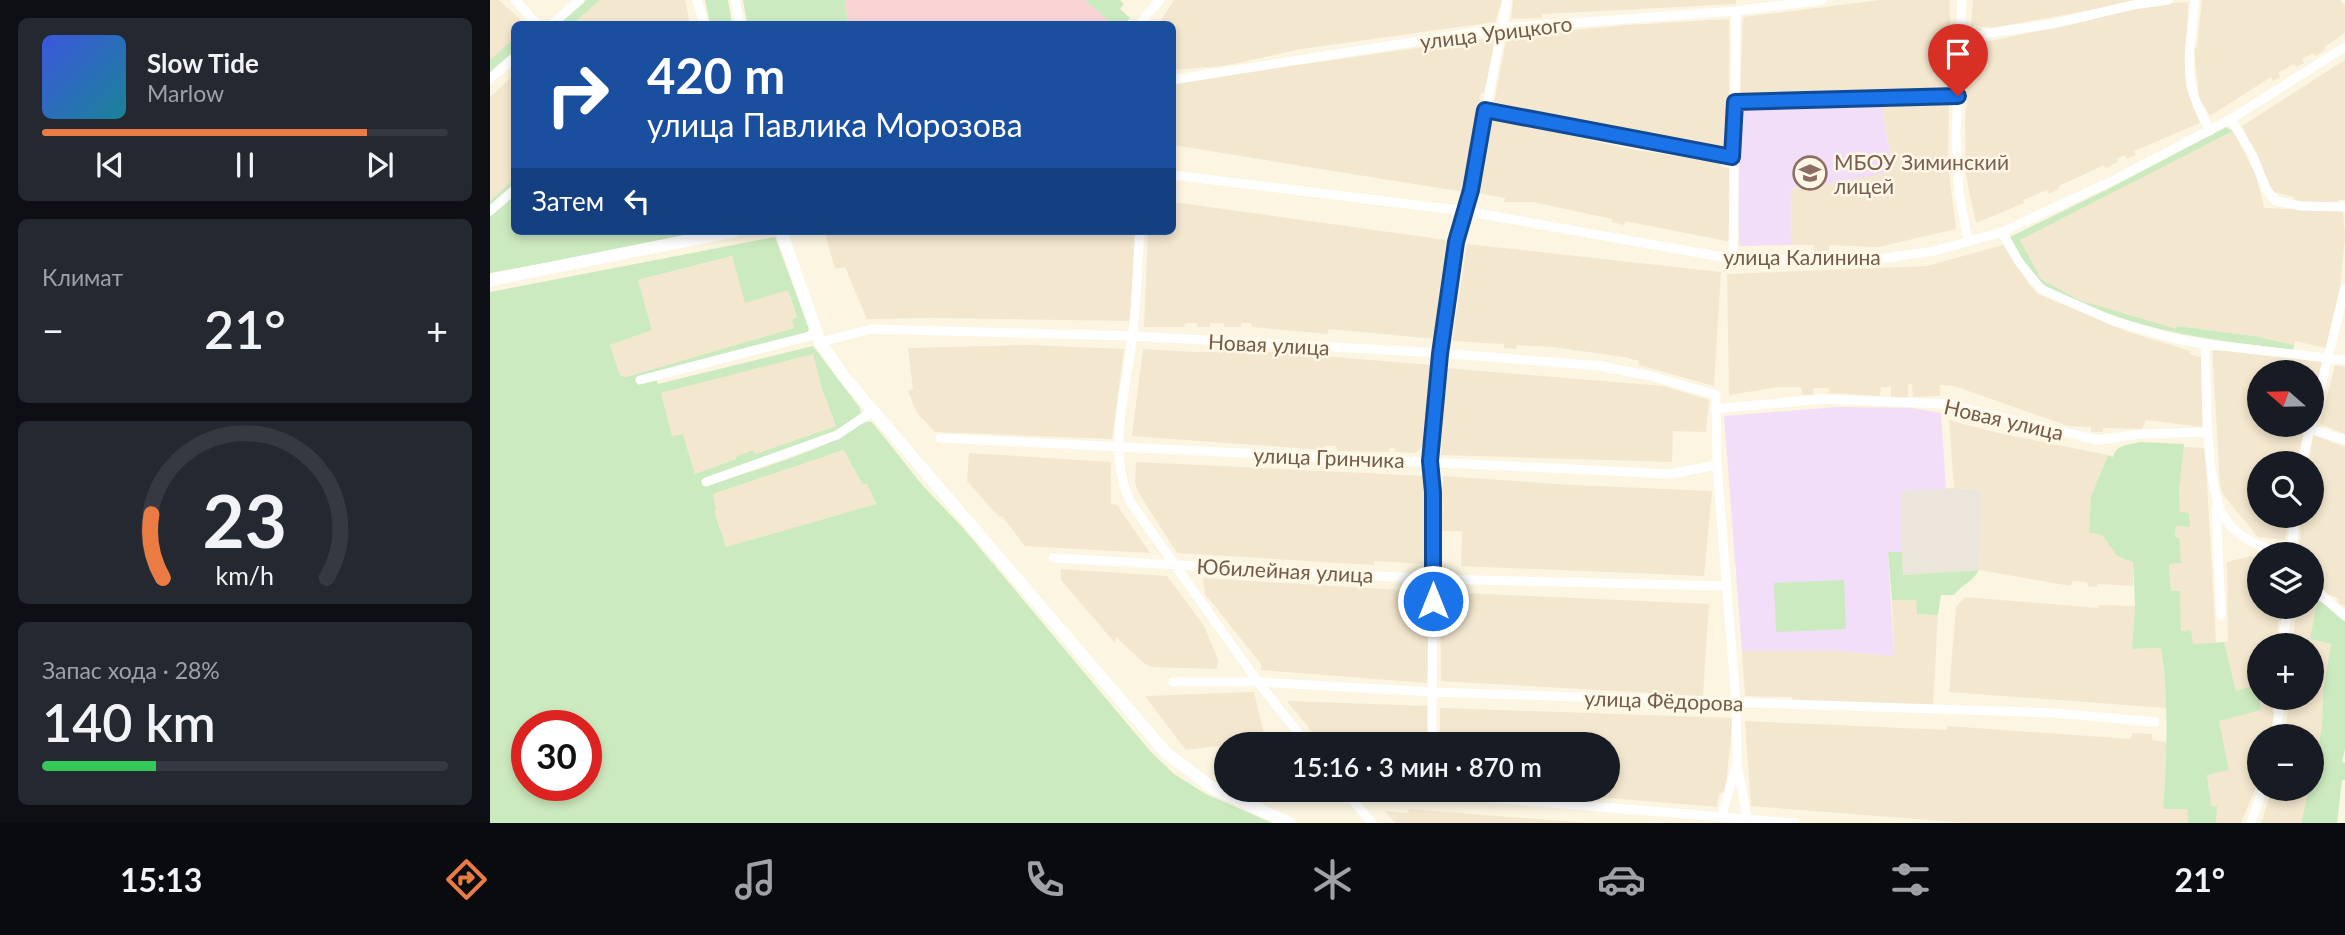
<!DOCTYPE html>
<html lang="ru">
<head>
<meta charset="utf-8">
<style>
	:root { --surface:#171b24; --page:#242831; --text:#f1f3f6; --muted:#9ea1a6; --line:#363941; --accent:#e97b43 }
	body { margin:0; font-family:Lato,sans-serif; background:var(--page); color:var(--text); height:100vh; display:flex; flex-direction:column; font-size:26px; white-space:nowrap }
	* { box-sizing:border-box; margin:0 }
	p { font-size:23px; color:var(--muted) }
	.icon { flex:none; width:38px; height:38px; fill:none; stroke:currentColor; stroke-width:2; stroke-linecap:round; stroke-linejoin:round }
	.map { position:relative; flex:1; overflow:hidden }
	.details { display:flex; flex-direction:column; gap:18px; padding:18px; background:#0d0f14; width:490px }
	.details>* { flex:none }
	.guide { position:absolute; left:21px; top:21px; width:665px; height:214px; border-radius:10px; box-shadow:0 4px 10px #0003; background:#1a4fa0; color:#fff; overflow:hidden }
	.needle { width:46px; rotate:290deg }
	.controls { position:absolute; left:1757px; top:360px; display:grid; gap:14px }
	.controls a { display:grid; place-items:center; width:77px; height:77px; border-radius:50%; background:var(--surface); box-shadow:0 4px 10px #0003; font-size:35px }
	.speed { position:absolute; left:21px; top:710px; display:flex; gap:14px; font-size:35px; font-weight:700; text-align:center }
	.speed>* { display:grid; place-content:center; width:91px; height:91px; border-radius:50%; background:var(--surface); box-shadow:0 4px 10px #0003; line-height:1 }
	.speed .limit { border:10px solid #d22; background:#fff; color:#111 }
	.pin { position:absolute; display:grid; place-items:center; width:60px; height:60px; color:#fff; margin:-72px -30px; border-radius:50% 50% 50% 0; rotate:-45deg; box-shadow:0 0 7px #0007 }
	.pin .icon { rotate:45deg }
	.me { position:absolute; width:77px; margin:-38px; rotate:0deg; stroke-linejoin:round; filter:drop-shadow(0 0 5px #0008) }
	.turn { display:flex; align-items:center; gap:24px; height:147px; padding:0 21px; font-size:32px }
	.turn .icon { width:91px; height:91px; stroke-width:2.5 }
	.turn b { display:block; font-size:49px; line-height:60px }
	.then { display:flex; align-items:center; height:66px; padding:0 21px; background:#0003; gap:14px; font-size:26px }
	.big { font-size:52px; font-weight:600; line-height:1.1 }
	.details .card { flex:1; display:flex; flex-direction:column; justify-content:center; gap:10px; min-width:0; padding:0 24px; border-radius:10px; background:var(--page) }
	.details .dial { align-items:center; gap:0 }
	.dial svg { height:182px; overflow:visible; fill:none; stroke:var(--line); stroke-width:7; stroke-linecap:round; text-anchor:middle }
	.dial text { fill:var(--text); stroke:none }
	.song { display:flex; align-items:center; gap:21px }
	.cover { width:84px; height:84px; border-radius:10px; background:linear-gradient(135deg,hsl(230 70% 55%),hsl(190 70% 35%)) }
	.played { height:7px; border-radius:4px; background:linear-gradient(90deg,var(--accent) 80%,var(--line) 80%) }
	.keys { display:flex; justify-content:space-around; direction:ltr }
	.heat { display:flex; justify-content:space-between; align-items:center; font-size:38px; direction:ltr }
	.charge { height:10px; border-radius:5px; background:linear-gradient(90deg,#34c759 28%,var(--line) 0) }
	.trip { position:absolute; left:724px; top:732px; width:406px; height:70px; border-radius:35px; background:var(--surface); box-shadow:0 4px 10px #0003; font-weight:600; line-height:70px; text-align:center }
	.menu { display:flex; height:112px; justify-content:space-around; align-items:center; background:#090b0e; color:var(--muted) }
	.menu .icon { width:49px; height:49px }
	.menu .on { color:var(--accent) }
	.menu b { font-size:32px; color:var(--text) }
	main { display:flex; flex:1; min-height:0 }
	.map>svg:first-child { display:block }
</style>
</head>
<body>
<main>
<section class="details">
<div class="card">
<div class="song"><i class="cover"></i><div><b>Slow Tide</b><p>Marlow</p></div></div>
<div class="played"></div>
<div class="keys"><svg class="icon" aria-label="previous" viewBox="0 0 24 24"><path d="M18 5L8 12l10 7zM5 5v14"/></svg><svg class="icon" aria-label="pause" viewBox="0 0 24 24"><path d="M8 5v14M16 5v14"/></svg><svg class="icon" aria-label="next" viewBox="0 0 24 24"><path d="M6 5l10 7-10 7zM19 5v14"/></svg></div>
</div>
<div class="card"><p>Климат</p>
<div class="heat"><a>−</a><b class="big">21°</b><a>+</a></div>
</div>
<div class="card dial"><svg viewBox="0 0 100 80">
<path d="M14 69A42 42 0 1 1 86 69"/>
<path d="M14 69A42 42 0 0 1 9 41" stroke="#e97b43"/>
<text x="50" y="56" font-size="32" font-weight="700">23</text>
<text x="50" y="72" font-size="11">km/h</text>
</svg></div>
<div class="card"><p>Запас хода · 28%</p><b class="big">140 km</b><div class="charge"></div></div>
</section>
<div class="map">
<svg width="1855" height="823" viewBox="0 0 1855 823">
	<rect width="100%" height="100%" fill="#fcf5e1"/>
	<!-- residential -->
	<path fill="#f4e7cf" d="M0 0H9L35 24H24V38L0 60Z
		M110 0H195L200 24H83Z
		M684 0H1012L1005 22 811 49 734 66 683 70 682 24H672L670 22Z
		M1023 0H1246V4L1052 14V18L1021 19Z
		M1390 0H1460V87L1378 94 1250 97 1253 17Z
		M1483 0H1655L1502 28 1481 25Z
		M1712 0H1850L1855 6V33L1834 47 1835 50 1826 56 1823 53 1812 59 1814 63 1806 67 1804 64 1788 73 1790 77 1783 81 1781 77 1720 116 1709 98 1704 48 1707 47Z
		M1698 2 1696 86 1710 123 1644 151 1645 155 1637 159 1635 155 1627 159 1628 162 1616 168 1614 165 1569 186V189L1559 194 1557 190 1533 200 1534 203 1486 223 1476 176 1475 125 1480 45 1583 24 1662 4Z
		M1239 19V151L1205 146 1004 102 1017 36 1137 25Z
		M1004 39 1003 54 994 93H991L990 100H993L991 109H988L986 135 974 192 683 145 682 83 982 40Z
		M1855 60V200H1848V203L1804 202V197L1783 192 1752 126Z
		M24 75V179L0 201V97Z
		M1459 101 1458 167 1466 229 1388 247 1339 245V251H1324V245H1302L1301 188 1348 183 1403 170 1391 102Z
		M1003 118 1134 148 1231 163V167L1239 168 1241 242 1135 221 1134 225 1122 222V219L1043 202H1014L1015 198 987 193Z
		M1743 131 1766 175 1774 208 1853 211 1855 237 1851 282 1836 348 1805 341 1804 345 1764 336 1687 326 1686 330 1589 300 1551 279 1529 239Z
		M683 202 956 240 945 339 839 329 837 334 762 327 761 323H751V327H734V323H720V327H707V323H695L694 327H654L658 231H682Z
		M338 231H645L640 321 442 318 377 319 355 267 345 269 335 234Z
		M977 244 1231 272 1224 386 1149 365V361L1134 357 1063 347 1027 345 1026 349 1014 348V344L962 341Z
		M1513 245 1539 284 1548 294 1636 331 1700 351V354L1713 358 1712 427 1656 420 1652 429 1613 428V432H1601V427L1578 426 1464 386 1450 385V396L1423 397 1422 384H1418V397H1401V387H1391L1390 396 1339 393V388H1324L1323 395H1312L1311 387H1288L1239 395 1237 274 1437 266Z
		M243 256 298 290 307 318 304 328 136 377 130 375 120 345 162 330 148 280Z
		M541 345 634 349 622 439 445 432 427 413 418 391 423 389 418 348Z
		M1722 346 1832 362 1822 402V373H1769V425H1815L1807 464H1769V516H1799L1795 540 1768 537 1734 496 1730 486Z
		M653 349 703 352H782L942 365 940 426 935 443 926 453 905 452V448H900L899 452 847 451 846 446H834V450L642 436Z
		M323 353 332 389 346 426 264 454 263 451 246 457V459L205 474 193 434 182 437 171 393Z
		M1845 365 1855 367V434L1830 424Z
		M956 368 1173 386 1219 400 1216 432 1183 431 1182 462 951 455Z
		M1459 420 1504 432 1618 455 1601 496 1599 533 1612 535 1627 556 1643 562V586L1608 584 1607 587 1598 586 1597 582 1582 581 1581 586 1489 570 1492 490 1464 488Z
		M1823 435 1855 447V606L1848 603 1849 599 1838 594 1822 578V555H1808L1812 516H1822V464H1819Z
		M1693 447 1715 448 1726 642 1703 645 1691 631 1690 592 1681 591 1679 564 1690 563 1685 538 1686 526 1699 527 1690 513 1689 490Z
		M355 450 372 484H377L386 504 236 547 224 511 222 494Z
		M479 453 621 462V504L627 505 660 553 535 546 512 516 509 517 477 481Z
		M646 462 937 476 935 564 884 561V565L687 553 648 492 645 482Z
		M953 476 1081 485 1222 491 1214 576 971 566 972 531H952Z
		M1761 556 1769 558V607H1792L1793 620 1788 621 1787 646H1769V692L1768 684 1746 691 1734 642 1738 641 1737 562Z
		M571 569 677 576 714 626 728 660 727 669 663 667 655 664 626 637 625 643 571 580Z
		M713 578 942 592 937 683 771 670V664L715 594Z
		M950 592 1219 604 1213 696 951 681Z
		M1475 597 1608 608 1609 605 1645 606 1642 649 1671 648 1677 708 1459 692 1466 607Z
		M1822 598 1827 600 1820 639 1841 644 1833 691 1832 726 1822 776V737H1795L1799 698H1822V646H1802L1807 607H1822Z
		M1402 600H1427V614L1448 615 1443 705 1302 700V697L1255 696 1252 651H1344L1404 656Z
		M764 692 775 738 800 736 806 744H737V756L728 746 696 750 655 696Z
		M1770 698H1783V712L1785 713 1783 737H1769V780L1751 823H1726V806L1721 807 1717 775 1738 770 1728 721 1771 710Z
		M797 701 938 706 939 744H832Z
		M950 708 1243 718 1235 792 1229 793 1227 807 1012 789H1118V744H950Z
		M1255 721 1457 730V726L1641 739 1642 733 1662 734V740L1677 742 1673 809H1697L1698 823H1477L1261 806Z
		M1782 789H1819L1811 823H1771Z
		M919 809 1072 821 1097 823H905L895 811 918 813Z"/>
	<!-- industrial -->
	<path fill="#ebe5dc" d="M1464 488 1492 490 1489 570 1412 575 1410 491Z"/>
	<!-- education -->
	<path fill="#f2def8" d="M1391 102 1403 171 1347 183 1301 188 1302 245 1249 246 1248 113 1256 105Z
		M1348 407 1422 408 1451 413 1456 489 1411 491 1412 552 1398 553 1404 656 1344 651H1252L1234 416Z"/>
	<!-- medical -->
	<path fill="#fad4d4" d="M355 0H594L620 21 621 24H358Z"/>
	<!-- green -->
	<path fill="#cceabf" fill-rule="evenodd" d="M96 0H110L83 24H67Z
		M215 0H238L242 24H220Z
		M253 0H355L358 24H257Z
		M594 0H630L634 4 630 9 640 18 635 24H621L619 21Z
		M24 38V51L0 72V60Z
		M1736 127 1743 131 1530 240 1551 279 1589 300 1686 329 1687 326 1764 336 1804 345 1803 350C1729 341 1657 333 1588 301 1575 296 1561 291 1550 282 1537 272 1528 251 1520 237L1624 186Z
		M24 179V231H226L0 273V201Z
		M285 237 319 328 317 333 165 377 168 384 323 346 370 408 371 413 343 434 212 481 214 486C256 473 298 461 338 443 351 437 367 420 382 422L433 486 473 528 660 751 684 774 716 794 782 823H0V292ZM242 256 255 303 298 290 307 317 302 320 304 328 136 377 130 375 120 345 162 330 148 280ZM323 354 332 389 346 426 265 454 263 450 246 457V459L205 474 193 434 182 436 171 393ZM354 450 372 484H377L386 504 236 547 224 511 226 510 223 494ZM37 726H96V786H37Z
		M1650 442 1694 444 1689 490 1690 512 1699 513 1700 527 1686 526 1685 537 1689 538 1691 563 1679 564 1681 591H1690L1691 631 1701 630 1703 644 1734 642 1746 691 1768 684 1771 710 1729 721 1739 770 1717 775 1721 806H1727L1726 823H1698L1697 809H1673C1677 755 1679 702 1671 648L1642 649 1645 606 1643 562 1627 556 1612 535 1599 533 1601 496 1618 455 1623 457C1627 444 1638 445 1650 442Z
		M1398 552H1412L1413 575 1489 570C1482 583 1472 584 1464 595H1451L1448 615 1427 614 1426 600H1402Z
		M1354 580 1356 629 1286 632 1284 583Z
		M1827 600 1833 603 1855 621V749L1852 762 1855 763V780H1852L1847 823H1811L1819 789H1822V776L1832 726 1833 691 1841 644 1820 639Z"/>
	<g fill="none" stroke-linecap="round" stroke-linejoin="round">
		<!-- street -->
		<path stroke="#fff" stroke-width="9" d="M25 0 47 24
			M207 0 214 24
			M245 0 250 24
			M1472 0 1466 135 1469 192 1478 241
			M1705 0C1703 27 1696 57 1701 84 1704 101 1712 115 1720 131
			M62 24 90 0
			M651 24 658 13 670 0
			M1472 37 1562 24 1643 5 1678 0
			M0 79 24 58
			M682 80 1012 28 1246 11 1332 0
			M1245 102 1468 96
			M995 110 1242 157
			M1741 119 1762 154 1776 189 1786 201 1811 206 1855 207
			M682 175 975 211 1243 259H1389L1444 251 1512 232 1624 180 1741 119 1855 47
			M0 211 24 190
			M650 231C647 267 647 303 642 339 636 392 616 453 641 503L768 682 817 744
			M1512 232 1529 262 1551 289 1623 321 1682 338 1715 344 1855 360
			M1243 259 1246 11
			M330 342 381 329 643 336 950 353 1110 366 1161 376 1226 395 1227 465 1246 703 1247 764 1258 823
			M1715 344C1717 384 1714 489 1736 520 1748 539 1775 549 1796 555
			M150 380 327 334
			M1225 409 1332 399 1454 404 1608 440 1650 434 1718 432
			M1822 422 1855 289
			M1820 429 1855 440
			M450 438 1179 474 1227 465
			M1811 464 1821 425
			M216 482 347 435 383 411
			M1726 508 1731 615
			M1801 555 1805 516
			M563 558 944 579 1237 586
			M1822 587 1855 616
			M1792 646 1798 607
			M683 682H768L942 692 1565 713 1665 722
			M1786 737 1790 698
			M942 744 943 492 940 461 950 353 966 242 981 190 1017 0
			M855 791 942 793 1304 823
			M855 791 882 823
			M1231 818 1246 766
			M1761 823 1773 789"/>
		<!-- secondary -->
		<path stroke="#fff" stroke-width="12" d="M291 231 330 342 355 378 676 753 723 788 799 823
			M0 280 245 231"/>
	</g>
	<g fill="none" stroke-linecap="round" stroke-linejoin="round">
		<defs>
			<path id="route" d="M943 601V492L940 461 950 354 966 242 981 190 995 110 1242 157 1245 102 1468 96"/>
		</defs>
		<!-- route casing -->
		<use href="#route" stroke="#114b97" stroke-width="18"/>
		<!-- route -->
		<use href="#route" stroke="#1a73e8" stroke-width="12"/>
	</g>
	<!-- icons -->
	<defs>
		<symbol id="school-ring" viewBox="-11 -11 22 22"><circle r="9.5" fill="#fff8e7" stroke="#8d6e63" stroke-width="1.5"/><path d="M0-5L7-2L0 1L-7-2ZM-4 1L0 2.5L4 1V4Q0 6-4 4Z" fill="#8d6e63"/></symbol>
	</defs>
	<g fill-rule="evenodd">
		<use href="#school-ring" x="1301" y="154" width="38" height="38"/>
	</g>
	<g text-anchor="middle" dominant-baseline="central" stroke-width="5" stroke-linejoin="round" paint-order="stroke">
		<!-- street labels -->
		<g font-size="21" fill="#735c48" stroke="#fff8e7">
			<text transform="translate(1006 32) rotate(-7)">улица Урицкого</text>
			<text x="1312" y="256">улица Калинина</text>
			<text transform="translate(779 344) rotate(3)">Новая улица</text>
			<text transform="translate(1514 419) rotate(13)">Новая улица</text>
			<text transform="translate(839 457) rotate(2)">улица Гринчика</text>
			<text transform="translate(795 570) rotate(3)">Юбилейная улица</text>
			<text transform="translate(1174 700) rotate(2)">улица Фёдорова</text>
		</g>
		<!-- education labels -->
		<g font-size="21" fill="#785e54" stroke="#fff8e7" text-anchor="start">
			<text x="1344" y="161">МБОУ Зиминский<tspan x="1344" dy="24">лицей</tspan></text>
		</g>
	</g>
</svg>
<div class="controls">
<a><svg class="needle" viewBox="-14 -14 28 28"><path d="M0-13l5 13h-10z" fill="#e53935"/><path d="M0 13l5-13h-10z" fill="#9ea1a6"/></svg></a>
<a><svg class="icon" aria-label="search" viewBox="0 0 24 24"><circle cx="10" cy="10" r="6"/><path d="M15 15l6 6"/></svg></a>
<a><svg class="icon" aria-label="layers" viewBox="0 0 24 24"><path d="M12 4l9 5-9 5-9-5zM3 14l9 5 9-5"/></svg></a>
<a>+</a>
<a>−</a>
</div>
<div class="speed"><div class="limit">30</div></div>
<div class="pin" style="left:1468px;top:96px;background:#d93025"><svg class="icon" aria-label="arrive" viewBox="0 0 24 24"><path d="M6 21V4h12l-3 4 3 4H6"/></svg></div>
<svg class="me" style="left:943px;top:601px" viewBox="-20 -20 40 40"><circle r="17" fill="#1a73e8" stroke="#fff" stroke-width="3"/><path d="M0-11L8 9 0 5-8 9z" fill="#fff"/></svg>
<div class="trip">15:16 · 3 мин · 870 m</div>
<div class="guide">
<div class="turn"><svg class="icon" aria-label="right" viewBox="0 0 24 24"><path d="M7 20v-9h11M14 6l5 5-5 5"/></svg><div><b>420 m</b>улица Павлика Морозова</div></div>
<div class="then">Затем<svg class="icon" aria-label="left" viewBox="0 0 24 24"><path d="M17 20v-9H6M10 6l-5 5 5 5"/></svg></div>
</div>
</div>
</main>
<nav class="menu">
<b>15:13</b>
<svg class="icon on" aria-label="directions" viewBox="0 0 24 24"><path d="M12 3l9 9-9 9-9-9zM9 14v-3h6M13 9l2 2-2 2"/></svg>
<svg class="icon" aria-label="music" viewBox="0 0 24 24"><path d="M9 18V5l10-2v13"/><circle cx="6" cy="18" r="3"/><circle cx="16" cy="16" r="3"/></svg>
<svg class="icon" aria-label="phone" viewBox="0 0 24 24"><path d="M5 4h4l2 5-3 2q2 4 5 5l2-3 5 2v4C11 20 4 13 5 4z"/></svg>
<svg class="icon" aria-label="climate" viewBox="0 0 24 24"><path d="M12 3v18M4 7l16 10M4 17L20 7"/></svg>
<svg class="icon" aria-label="car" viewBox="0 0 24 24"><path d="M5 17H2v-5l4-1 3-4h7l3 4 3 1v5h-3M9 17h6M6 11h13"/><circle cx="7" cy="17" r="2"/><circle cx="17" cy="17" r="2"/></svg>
<svg class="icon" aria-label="filters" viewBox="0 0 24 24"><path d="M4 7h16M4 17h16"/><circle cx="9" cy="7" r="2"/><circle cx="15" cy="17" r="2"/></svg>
<b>21°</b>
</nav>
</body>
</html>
